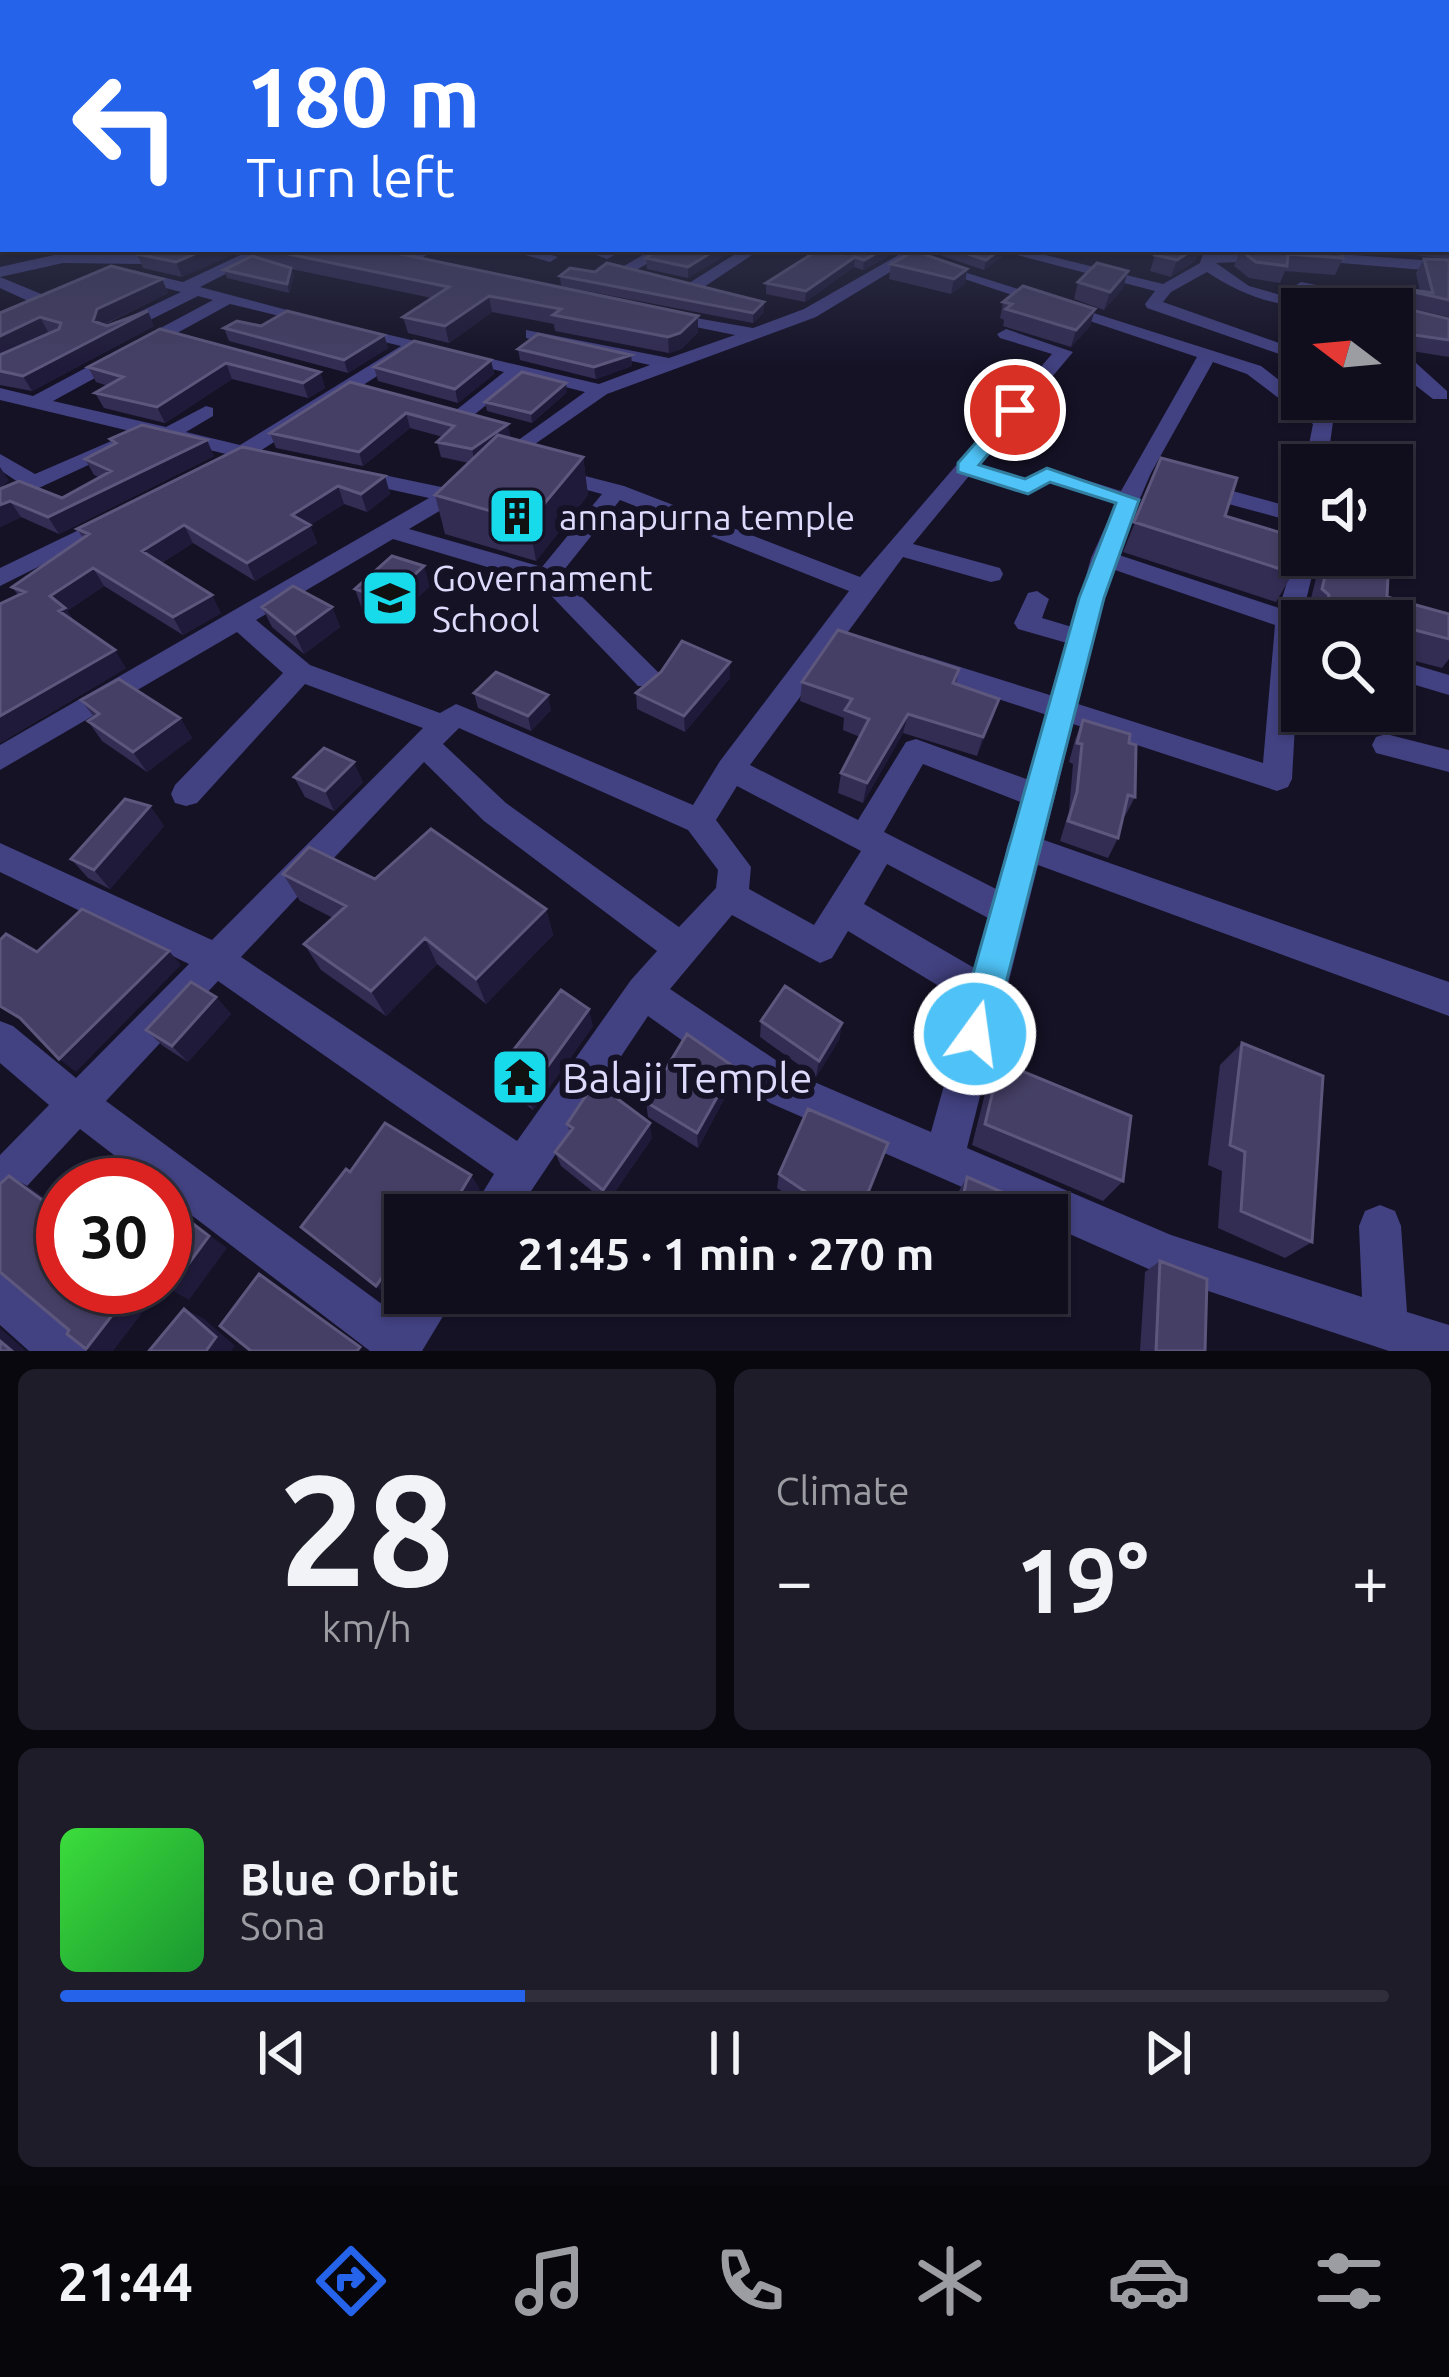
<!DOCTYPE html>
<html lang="en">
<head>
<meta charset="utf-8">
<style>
	:root { --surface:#100e1c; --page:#1e1c29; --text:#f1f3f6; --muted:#9c9ca3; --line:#302e3b; --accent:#2563eb }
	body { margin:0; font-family:Ubuntu,sans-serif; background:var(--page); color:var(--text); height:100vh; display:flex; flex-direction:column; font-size:45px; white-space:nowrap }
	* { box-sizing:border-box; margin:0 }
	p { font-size:39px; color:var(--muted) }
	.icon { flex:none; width:66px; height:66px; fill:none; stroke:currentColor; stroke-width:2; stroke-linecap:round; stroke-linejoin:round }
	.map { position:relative; height:1351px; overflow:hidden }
	.side { display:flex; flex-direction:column; gap:18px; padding:18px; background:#09080f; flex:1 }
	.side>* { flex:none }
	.hud { position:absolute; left:0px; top:0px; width:1449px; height:252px; box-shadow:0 3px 9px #0004,0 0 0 3px var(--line); background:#2563eb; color:#fff; overflow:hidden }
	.needle { width:78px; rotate:286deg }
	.fabs { position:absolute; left:1281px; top:288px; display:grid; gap:24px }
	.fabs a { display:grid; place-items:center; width:132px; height:132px; border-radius:0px; background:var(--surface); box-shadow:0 3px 9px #0004,0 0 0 3px var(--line); font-size:60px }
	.speed { position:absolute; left:36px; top:1158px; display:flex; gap:24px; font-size:60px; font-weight:700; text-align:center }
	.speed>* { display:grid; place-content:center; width:156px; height:156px; border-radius:50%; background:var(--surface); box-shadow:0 3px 9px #0004,0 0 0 3px var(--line); line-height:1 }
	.speed .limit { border:18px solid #d22; background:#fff; color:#111 }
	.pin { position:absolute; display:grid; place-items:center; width:102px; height:102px; color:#fff; margin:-51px; border:6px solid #fff; border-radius:50%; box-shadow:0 3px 12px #0007 }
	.me { position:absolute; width:132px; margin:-66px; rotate:14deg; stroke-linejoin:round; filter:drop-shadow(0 0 9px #0008) }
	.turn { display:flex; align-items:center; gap:42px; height:252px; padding:0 48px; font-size:54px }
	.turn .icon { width:156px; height:156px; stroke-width:2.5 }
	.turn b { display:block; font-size:84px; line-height:102px }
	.big { font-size:90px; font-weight:600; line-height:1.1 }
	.side .widget { flex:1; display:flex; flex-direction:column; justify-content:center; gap:18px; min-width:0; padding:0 42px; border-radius:18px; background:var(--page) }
	.side .dial { align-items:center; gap:0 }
	.dial b { font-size:156px; line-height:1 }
	.song { display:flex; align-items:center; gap:36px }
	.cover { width:144px; height:144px; border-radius:18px; background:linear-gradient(135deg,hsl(120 70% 55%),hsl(130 70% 35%)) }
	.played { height:12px; border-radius:6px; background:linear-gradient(90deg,var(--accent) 35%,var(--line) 35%) }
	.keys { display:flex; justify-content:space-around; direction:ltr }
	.heat { display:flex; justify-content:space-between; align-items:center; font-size:66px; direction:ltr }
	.side .tiles { flex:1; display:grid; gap:18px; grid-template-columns:1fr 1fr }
	.widget:last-child { grid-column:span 2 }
	.trip { position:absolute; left:384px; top:1194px; width:684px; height:120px; border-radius:0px; background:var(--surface); box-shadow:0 3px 9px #0004,0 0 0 3px var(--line); font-weight:600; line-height:120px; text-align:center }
	.menu { display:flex; height:192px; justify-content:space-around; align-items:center; background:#06060b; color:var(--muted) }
	.menu .icon { width:84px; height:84px }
	.menu .selected { color:var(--accent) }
	.menu b { font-size:54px; color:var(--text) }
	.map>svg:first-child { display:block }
</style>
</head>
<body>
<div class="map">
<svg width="1449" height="1351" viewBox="0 0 1449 1351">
	<rect width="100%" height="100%" fill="#151226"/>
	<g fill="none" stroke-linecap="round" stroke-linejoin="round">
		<!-- street -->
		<path fill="#424181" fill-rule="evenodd" d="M417 249H436L409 266H399V260Z
			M504 249H534L558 257 550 262Z
			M580 249H626L607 259Z
			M653 249H672L626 276 612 273Z
			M743 249H761L698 291H686V285Z
			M793 249H819L828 254 820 259Z
			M909 249H928L816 317 607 394 499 469 488 463 492 459 585 392 522 376 469 419H455V411L504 372 411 349 410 355 260 451 259 458 247 459 223 471 212 465 226 454 0 400V388L33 396 213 300 198 296 122 334H110V326L181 292 126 278 124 275 132 270 183 282 247 252H257V258L200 287 325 320 316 325 230 304 53 401 166 427 206 406 213 408V416L186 432 240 445 401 346 347 333V325L599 384 650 365 526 338V330L669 358 735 335 656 319V311L753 328 804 309Z
			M994 249H1021L1163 284 1200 263 1203 254 1271 252 1276 254V260L1216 263 1249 286 1331 309C1286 309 1245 298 1207 272L1171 292 1163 302 1302 351V362L1147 308 1145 304 1155 291Z
			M1310 252 1449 262V272L1305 260V254Z
			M63 253 145 254 153 259 145 264 63 263 0 277V267Z
			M926 260 1261 366 1333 422 1327 465H1305L1313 424 1247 374 1213 362 1151 473 1116 554 1279 608 1297 550 1302 548V555H1317L1302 617 1309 621H1302L1300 636 1292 779 1288 787 1277 791 1073 724 1044 840 1449 982V1016L1038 865 967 1148 1171 1235 1362 1297 1359 1226 1365 1211 1380 1205 1395 1211 1401 1226 1407 1312 1449 1325V1351H1389L1169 1278 1047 1224V1215H1026L770 1103 648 1016 515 1215H469L494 1174 218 981 106 1101 394 1313 408 1293H457L422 1351H370L165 1195V1185H153L80 1129 15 1199 0 1205V1155L49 1105 0 1063V1021L13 1026 76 1078 189 964 0 872V843L212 940 423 728 305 684 197 803 186 806 175 803 171 794 175 785 283 673 237 632 0 770V745L429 498 347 480 344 475 355 469 446 488 459 480H475V490L409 529 542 567 602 494 546 479V469L554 468 624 486 860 577 1052 354 1000 338 997 334 1006 329 1073 352 978 465 1025 479 1047 468 1121 491 1197 357 926 266ZM969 476 1028 494 1050 482 1116 503 1091 558 1072 627 1042 618 1049 599 1037 591 1028 593 1014 623 1018 629 1067 643 1053 696 922 655 909 664 913 671 1047 715 1029 780 916 739 906 742 858 820 750 765 903 557 991 582 1000 580 1003 574 1000 568 913 544ZM620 500 849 591 720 761 693 805 466 708 456 704 440 713 310 665 256 620 393 539 538 582 638 686H658L662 679 658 672 560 575ZM1112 569 1275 625 1263 763 1078 704ZM459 728 688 830 718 870 716 888 679 927 506 803 443 744ZM424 762 484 821 657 951 631 980 517 1141 241 957ZM923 764 1023 803 1007 846 998 890 884 832ZM737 786 861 851 814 925 749 889 751 867 716 820ZM887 864 990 919 976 969 864 904ZM732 915 820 963 832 958 848 931 967 1003 931 1132 798 1075 670 989Z
			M0 277 51 298 53 302 39 306 0 288Z
			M1301 282 1373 296 1381 301 1373 306 1295 290 1293 287Z
			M1392 355 1416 363 1447 391V399H1433L1392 367Z
			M116 439 123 441V449L0 506V491L18 482 0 470V454L35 474Z
			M1196 481 1302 510V524L1188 493 1185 488Z
			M114 513 122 515V525L0 586V568Z
			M1392 658 1449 675V695L1392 678Z
			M1386 734 1449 750V772L1376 753 1372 745 1376 737Z
			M0 1273C30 1285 73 1321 86 1351H29L0 1325Z"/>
	</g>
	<!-- wall -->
	<path fill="#332c53" d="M1446 184 1449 185V259L1360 249H1446Z
		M146 249H226L229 256 182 277 143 268 137 254Z
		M254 249H377L698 316V332L681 349 669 353 555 331 554 324 492 312 449 343 408 333 403 317 432 298 291 269 294 276 289 293 227 278 224 270 257 257Z
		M735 249 688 278 647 269 646 258Z
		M842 249H901L863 270 854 267 805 302 766 294V283L837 253Z
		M930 249H1004L1003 256 984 270 931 252Z
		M1240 250 1343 258 1335 275 1285 271 1280 283 1249 278 1234 266Z
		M1155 255 1195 261 1171 277 1150 271Z
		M1424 259 1449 260V317L1397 305 1399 307 1449 319V357L1399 349 1392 332V309H1383L1382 306 1393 287 1420 291 1416 273Z
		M891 264 967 269 965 284 951 294 889 279Z
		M560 276 764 302V312L753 323 561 286Z
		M162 279 168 293 104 325 154 326 32 391 0 385V313Z
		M1078 282 1123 288 1104 310 1074 299Z
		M1003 302 1095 309 1090 326 1071 347 1003 326 1004 320 1000 318Z
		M261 326 384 335 388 348 348 373 229 341 224 328Z
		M160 329 320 372 325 388 308 398 232 379 165 423 104 408 95 393 108 386 96 382 88 367Z
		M518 349 631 355 632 366 596 379 520 360Z
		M491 360 494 374 458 403 378 381 374 367Z
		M350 382 511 438 583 457 588 495 536 561 445 534 435 495 469 463 441 457 437 442 443 437 410 428 363 466 276 448 270 433Z
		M567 392 532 423 487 411 485 402Z
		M110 439 214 456 59 534 21 517 0 527V489L62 498 99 477 94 475 85 459 113 444Z
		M1161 458 1293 573 1276 602 1123 552Z
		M385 476 390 494 367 512 344 504 310 525 317 543 255 581 193 543 161 563 221 613 183 635 104 586 67 611 75 622 126 668 0 743V604L18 595 12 587 83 538 77 529Z
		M1330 555H1389L1387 597 1449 614V659L1442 668 1392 655V621H1313L1307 615 1316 578Z
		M430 586 394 620 362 609 355 589Z
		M262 607H332L340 627 304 654 272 627Z
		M959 669 956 684 999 699 977 756 903 733 863 803 838 793 841 773 860 737 843 730 844 718 800 701 802 682Z
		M730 678 685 732 637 709 636 693Z
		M474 693 551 710 531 731 478 708Z
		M81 700 180 718 192 738 147 772 102 741 88 721 94 717Z
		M1083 720 1129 743 1135 797 1125 816H1123L1118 838 1108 858 1060 841 1069 811 1073 764 1069 762 1075 740Z
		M294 777 363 782 334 811 305 797Z
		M150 806 164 826 110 889 88 878 71 859Z
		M283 874 375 879 546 909 553 935 486 1004 437 964 386 1016 321 970 304 944 333 918 300 901Z
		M216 997 231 1014 188 1062 163 1046 146 1030Z
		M761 1021 842 1023 839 1040 816 1077 760 1037Z
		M593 1026 533 1110 503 1087 496 1072Z
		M1242 1043 1312 1242 1285 1258 1218 1228 1222 1171 1208 1165 1220 1065Z
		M1000 1062 1123 1181 1103 1201 972 1145 987 1086Z
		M734 1067 733 1082 698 1148 648 1117 646 1102Z
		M567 1124 652 1138 607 1203 561 1166 555 1152 570 1132Z
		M779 1174 859 1215H818L777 1188Z
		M967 1177 1016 1215H955L959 1191Z
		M1160 1261 1205 1351H1140L1145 1272Z"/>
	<!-- shaded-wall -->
	<path fill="#1f1a39" d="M3 227V245H0V228Z
		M206 249H226L229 256 182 277 176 262Z
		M717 249H735L688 278V267Z
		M884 249H901L863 270 864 260Z
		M1001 249H1004L1003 256 984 270 986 260Z
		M1194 249H1202L1195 261 1171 277 1177 260Z
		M855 257 854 267 805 302 806 291Z
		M291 268 294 276 289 293 287 284Z
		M967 269 965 284 951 294 954 279Z
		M1128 271 1123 288 1104 310 1110 292Z
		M162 279 168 293 104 324 101 335 148 311 154 326 32 391 23 376 93 321 97 309Z
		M489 296 492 312 449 343 445 326Z
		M764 302V312L753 323V313Z
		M1095 309 1090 326 1071 347 1076 330Z
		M698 316V332L681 349 669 353 668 337Z
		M40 317 48 332 0 355V336Z
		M384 335 388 348 348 373 344 360Z
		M631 355 632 366 596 379 594 367Z
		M491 360 494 374 458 403 455 389Z
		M226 363 232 379 165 423 157 407Z
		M320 372 325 388 308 398 303 383Z
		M566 383 567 392 532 423 531 413Z
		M406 413 410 428 363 466 359 452Z
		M508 424 511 439 475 464 472 449Z
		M207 440 214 456 59 534 48 517Z
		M583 457 588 495 536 561 529 522Z
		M0 467 9 481 0 488Z
		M385 476 390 494 367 512 361 494Z
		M338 486 344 504 310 525 317 543 255 581 247 563 292 515Z
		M10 501 21 517 0 527V505Z
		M184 525 193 543 152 568 142 551Z
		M424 566 430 586 394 620 387 600Z
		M93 568 104 586 67 611 77 626 71 629 50 596Z
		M212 595 221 613 183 635 173 617Z
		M332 607 340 627 304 654 295 634Z
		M115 650 126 668 0 743V716Z
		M730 662V678L685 732 684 716Z
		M548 695 551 710 531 731 528 716Z
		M999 699 993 719 977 756 983 737Z
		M908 714 903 733 863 803 867 783Z
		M180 718 192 738 147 772 133 752Z
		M354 762 363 782 334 811 325 791Z
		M150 806 164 826 110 889 94 870Z
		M546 909 553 935 486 1004 476 979Z
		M425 938 437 964 386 1016 371 991Z
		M169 951 181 965 76 1072 59 1059Z
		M216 997 231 1014 188 1062 172 1046Z
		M589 1009 593 1026 533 1110 527 1095Z
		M842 1023 839 1040 816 1077 819 1061Z
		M734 1067 733 1082 698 1148 697 1133Z
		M650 1123 652 1138 607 1203 603 1190Z
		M471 1175 480 1189 464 1215H447Z
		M9 1176 31 1188 63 1211V1215Z
		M179 1213 227 1248 189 1300 170 1289Z
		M405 1245V1272L388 1296 376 1286Z
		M134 1287H162L113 1351H93L86 1349Z
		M184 1309 203 1318 235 1346 231 1351H206Z
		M0 1328 26 1351H12L0 1341Z"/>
	<!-- building -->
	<path fill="#453f65" stroke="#5d577d" stroke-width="3" d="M0 178H3V227L0 228Z
		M1446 184 1449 185V244L1446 243Z
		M146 249H206L176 262 137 254Z
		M264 249H377L698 316 680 333 668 337 553 315 561 309 489 296 445 326 403 317 449 287Z
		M660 249H717L688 267 646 258Z
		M842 249H884L864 260 855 257 806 291 766 283 815 252 843 254 837 252Z
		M953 249H1001L986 260Z
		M1160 249H1194L1177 260 1155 255Z
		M1339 249 1343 258 1288 254 1287 266 1256 262 1240 250Z
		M914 251 967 269 954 279 891 264Z
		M252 256 291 268 287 284 224 270Z
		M1424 259 1449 260V300L1401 289 1391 295 1399 307 1449 319V340L1407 334 1390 291 1393 287 1433 293Z
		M607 263 764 302 753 313 560 276 570 268 595 272Z
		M1097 263 1128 271 1110 292 1078 282Z
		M111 266 162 279 97 309 93 321 107 326 148 311 23 376 0 371V355L59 329 61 323 40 317 0 336V313Z
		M1023 286 1095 309 1076 330 1006 309 1012 304 1003 302Z
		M287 311 384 335 344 360 224 328 237 321 261 326Z
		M160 329 320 372 303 383 226 363 157 407 95 393 123 377 88 367Z
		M538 334 631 355 594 367 518 349Z
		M414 341 491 360 455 389 374 367Z
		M522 372 566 383 531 413 485 402Z
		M350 382 508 424 472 449 437 442 454 426 406 413 359 452 270 433Z
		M142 425 207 440 48 517 10 501 0 505V489L19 481 62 498 111 471 85 459 116 443 110 439Z
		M498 435 583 457 529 522 435 495Z
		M242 447 385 476 361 494 338 486 292 515 310 525 247 563 184 525 142 551 212 595 173 617 93 568 50 596 65 608 59 611 115 650 0 716V604L25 592 12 587 89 534 77 529Z
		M1161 458 1237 478 1225 516 1302 539 1293 573 1134 522Z
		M1330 555 1346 558 1347 555H1389L1387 597 1449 614V639L1392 624V621H1382L1327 605 1329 595 1322 589Z
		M392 556 424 566 387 600 355 589Z
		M293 586 332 607 295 634 262 607Z
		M838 630 959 669 953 683 999 699 983 737 908 714 867 783 841 773 869 719 845 710 852 699 802 682Z
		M682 641 730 662 684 716 636 693 661 672Z
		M496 672 548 695 528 716 474 693Z
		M119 679 180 718 133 752 88 721 99 714 81 700Z
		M1083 720 1130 734 1129 743 1136 745 1135 797 1128 795 1118 838 1068 821 1077 792 1082 744 1077 743Z
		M324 748 354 762 325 791 294 777Z
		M125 799 150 806 94 870 71 859Z
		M431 829 546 909 476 979 425 938 371 991 304 944 346 906 283 874 309 847 375 879Z
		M82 909 169 951 59 1059 20 1018 0 1006V940L6 934 37 952Z
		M191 982 216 997 172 1046 146 1030Z
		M785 986 842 1023 819 1061 761 1021Z
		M561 990 589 1009 527 1095 496 1072Z
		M687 1034 734 1067 697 1133 646 1102Z
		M1242 1043 1323 1076 1312 1242 1241 1211 1245 1152 1230 1145Z
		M1000 1062 1131 1116 1123 1181 985 1124Z
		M595 1082 650 1123 603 1190 555 1152 573 1128 567 1124Z
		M808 1109 888 1143 859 1215H840L779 1174Z
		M385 1123 471 1175 447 1215H405V1245L376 1286 301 1227 346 1169 350 1172Z
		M9 1176 63 1215V1287H134L86 1349 67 1334 69 1330 0 1272V1184Z
		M967 1177 1018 1199 1016 1215H976L961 1209Z
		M179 1213 209 1236 170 1289 165 1286V1231Z
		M1160 1261 1207 1279 1205 1351H1156Z
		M259 1274 360 1347 357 1351H251L220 1326Z
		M184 1309 216 1337 206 1351H149Z
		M0 1341 12 1351H0Z"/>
	<!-- sky -->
	<linearGradient id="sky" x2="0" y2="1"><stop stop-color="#0c0a15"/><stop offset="0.49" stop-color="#353952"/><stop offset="1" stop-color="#353952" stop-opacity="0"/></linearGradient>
	<rect width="1449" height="367" fill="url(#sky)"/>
	<!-- route -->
	<path fill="#4fc3f7" stroke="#337fa1" stroke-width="3" d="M1015 404 1025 410 979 465 1025 479 1047 468 1139 500 1104 598 993 1034 988 1047 975 1053 961 1047 956 1034 1079 598 1116 503 1050 482 1028 494 958 472V463L1008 406Z"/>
	<!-- icons -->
	<defs>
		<symbol id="building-square" viewBox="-11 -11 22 22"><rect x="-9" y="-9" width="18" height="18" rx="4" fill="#17dbeb" stroke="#151226"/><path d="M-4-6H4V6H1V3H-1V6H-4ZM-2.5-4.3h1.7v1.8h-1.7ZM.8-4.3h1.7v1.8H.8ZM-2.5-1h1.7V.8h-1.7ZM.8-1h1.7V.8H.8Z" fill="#111"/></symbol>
		<symbol id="school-square" viewBox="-11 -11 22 22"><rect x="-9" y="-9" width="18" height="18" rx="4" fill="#17dbeb" stroke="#151226"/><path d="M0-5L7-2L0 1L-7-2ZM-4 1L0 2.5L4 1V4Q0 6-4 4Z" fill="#111"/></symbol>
		<symbol id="temple-square" viewBox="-11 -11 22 22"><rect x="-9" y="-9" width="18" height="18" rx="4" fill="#17dbeb" stroke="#151226"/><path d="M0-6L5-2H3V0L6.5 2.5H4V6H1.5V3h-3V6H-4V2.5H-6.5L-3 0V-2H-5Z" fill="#111"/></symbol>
	</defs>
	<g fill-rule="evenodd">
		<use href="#building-square" x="484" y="483" width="66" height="66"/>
		<use href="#school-square" x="357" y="565" width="66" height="66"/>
		<use href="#temple-square" x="487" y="1044" width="66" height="66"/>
	</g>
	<g text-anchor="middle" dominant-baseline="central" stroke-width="12" stroke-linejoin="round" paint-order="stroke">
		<!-- poi labels -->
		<g font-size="36" fill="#dddafc" stroke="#151226" text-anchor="start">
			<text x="559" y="516">annapurna temple</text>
			<text x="432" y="577">Governament<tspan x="432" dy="41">School</tspan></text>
		</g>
		<!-- near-poi labels -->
		<g font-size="42" fill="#dddafc" stroke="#151226" text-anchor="start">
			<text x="562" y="1077">Balaji Temple</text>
		</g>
	</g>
</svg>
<div class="fabs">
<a><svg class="needle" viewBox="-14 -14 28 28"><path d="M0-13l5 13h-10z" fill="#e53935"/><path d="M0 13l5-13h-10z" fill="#9c9ca3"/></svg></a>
<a><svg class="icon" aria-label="sound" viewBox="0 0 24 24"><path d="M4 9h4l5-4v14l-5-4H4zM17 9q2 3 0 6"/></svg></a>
<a><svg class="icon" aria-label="search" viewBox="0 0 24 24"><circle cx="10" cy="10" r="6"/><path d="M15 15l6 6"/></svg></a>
</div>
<div class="speed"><div class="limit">30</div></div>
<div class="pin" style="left:1015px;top:410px;background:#d93025"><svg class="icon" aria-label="arrive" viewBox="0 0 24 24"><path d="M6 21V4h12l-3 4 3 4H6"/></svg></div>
<svg class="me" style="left:975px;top:1034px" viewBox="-20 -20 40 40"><circle r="17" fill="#4fc3f7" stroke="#fff" stroke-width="3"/><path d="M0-11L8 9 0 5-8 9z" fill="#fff"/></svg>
<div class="trip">21:45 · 1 min · 270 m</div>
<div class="hud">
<div class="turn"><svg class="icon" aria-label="left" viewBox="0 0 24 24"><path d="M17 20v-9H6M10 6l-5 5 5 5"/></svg><div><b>180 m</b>Turn left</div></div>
</div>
</div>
<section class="side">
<div class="tiles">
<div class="widget dial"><b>28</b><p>km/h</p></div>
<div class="widget"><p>Climate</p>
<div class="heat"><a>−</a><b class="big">19°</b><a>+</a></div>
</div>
<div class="widget">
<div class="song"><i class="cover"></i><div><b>Blue Orbit</b><p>Sona</p></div></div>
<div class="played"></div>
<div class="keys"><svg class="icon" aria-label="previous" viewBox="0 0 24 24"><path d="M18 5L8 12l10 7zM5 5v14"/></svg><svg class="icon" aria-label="pause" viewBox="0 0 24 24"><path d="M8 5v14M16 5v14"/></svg><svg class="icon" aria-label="next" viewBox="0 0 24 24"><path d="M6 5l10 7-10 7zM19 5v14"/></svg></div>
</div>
</div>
</section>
<nav class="menu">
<b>21:44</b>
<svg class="icon selected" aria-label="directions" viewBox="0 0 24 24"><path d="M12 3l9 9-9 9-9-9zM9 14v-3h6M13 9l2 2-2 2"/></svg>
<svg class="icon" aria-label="music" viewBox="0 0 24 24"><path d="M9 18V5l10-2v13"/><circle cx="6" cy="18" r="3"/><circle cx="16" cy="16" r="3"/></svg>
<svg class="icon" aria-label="phone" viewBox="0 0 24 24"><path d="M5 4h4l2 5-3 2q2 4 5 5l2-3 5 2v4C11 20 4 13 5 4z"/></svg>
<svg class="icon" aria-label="climate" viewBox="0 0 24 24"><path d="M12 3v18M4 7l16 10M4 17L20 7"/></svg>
<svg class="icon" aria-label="car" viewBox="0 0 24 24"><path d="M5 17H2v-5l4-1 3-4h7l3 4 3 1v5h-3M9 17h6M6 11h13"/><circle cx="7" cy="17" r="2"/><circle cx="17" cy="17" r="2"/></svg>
<svg class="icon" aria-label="filters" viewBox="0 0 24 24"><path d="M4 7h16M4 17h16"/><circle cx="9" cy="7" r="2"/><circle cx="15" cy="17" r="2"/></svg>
</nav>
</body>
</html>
